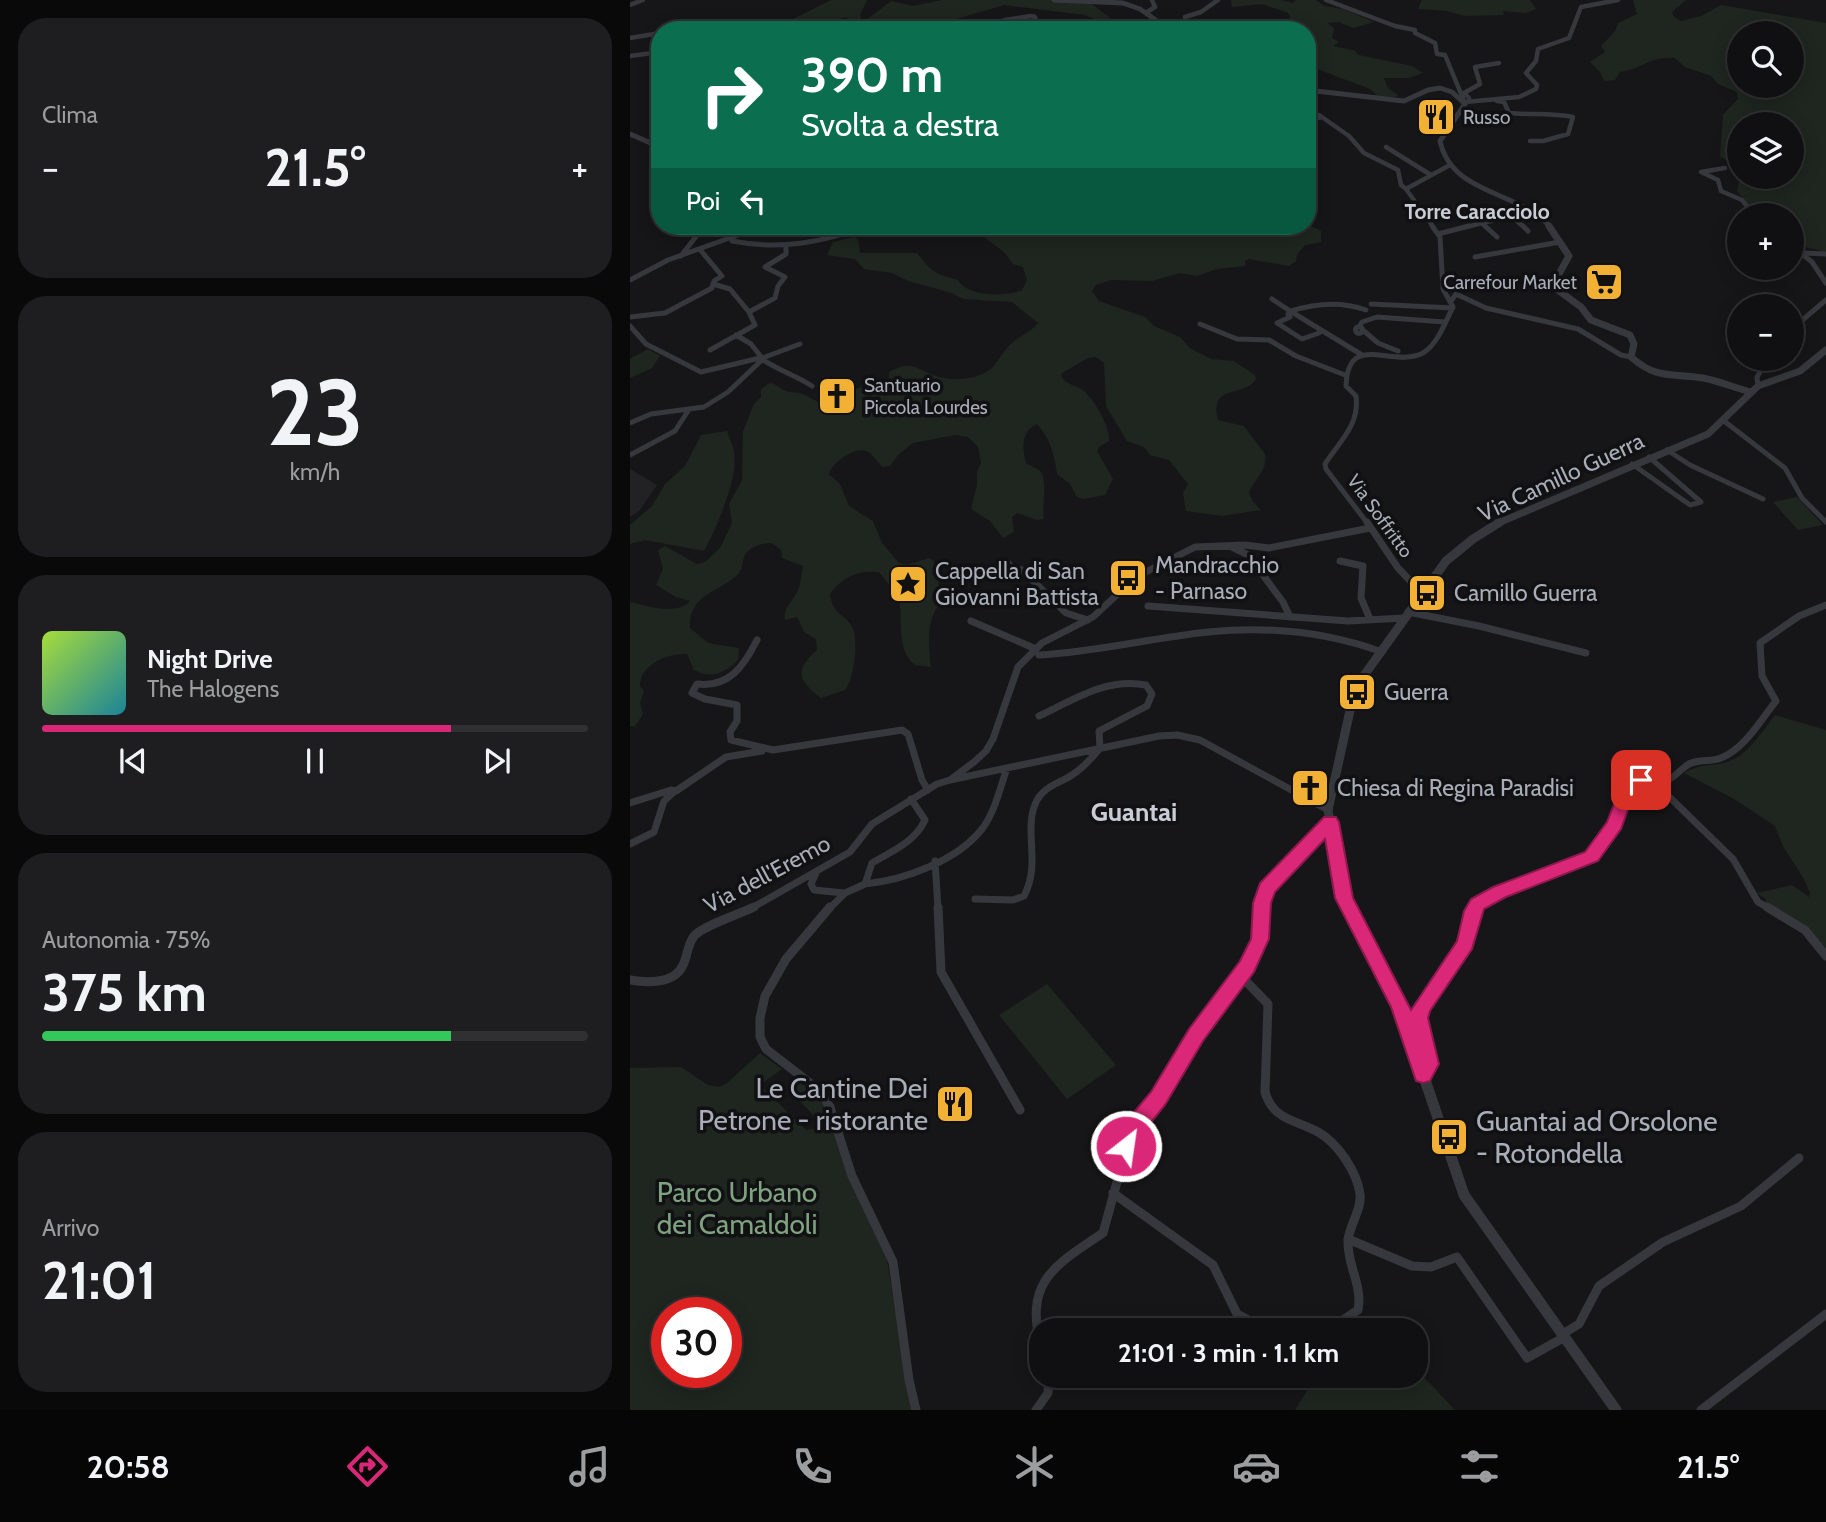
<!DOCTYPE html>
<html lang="it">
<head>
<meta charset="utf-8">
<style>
	:root { --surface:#101012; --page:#1e1e20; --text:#f1f3f6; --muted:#9c9d9f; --line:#303032; --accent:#db2777 }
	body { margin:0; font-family:Cabin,sans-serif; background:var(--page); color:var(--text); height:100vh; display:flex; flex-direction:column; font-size:26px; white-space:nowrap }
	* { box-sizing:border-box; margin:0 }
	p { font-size:23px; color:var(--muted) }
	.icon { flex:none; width:38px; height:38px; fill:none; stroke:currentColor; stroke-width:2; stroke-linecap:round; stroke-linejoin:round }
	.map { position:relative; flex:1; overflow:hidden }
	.drawer { display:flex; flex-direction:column; gap:18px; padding:18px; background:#09090a; width:630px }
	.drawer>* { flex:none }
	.guide { position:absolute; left:21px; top:21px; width:665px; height:214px; border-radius:28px; box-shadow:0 4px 18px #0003,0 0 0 2px var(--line); background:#0b6e4f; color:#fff; overflow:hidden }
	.buttons { position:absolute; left:1097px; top:21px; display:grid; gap:14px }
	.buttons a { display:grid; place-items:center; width:77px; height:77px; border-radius:50%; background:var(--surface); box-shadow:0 4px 18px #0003,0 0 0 2px var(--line); font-size:35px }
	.speed { position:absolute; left:21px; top:1297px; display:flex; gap:14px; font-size:35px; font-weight:700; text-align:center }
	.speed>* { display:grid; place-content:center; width:91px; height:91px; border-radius:50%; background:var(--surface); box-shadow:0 4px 18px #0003,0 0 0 2px var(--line); line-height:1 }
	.speed .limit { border:10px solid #d22; background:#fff; color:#111 }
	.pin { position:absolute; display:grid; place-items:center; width:60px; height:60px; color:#fff; margin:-30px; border-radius:14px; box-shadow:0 4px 10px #0006 }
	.me { position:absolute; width:77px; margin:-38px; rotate:30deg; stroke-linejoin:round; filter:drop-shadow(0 0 5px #0008) }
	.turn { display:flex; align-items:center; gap:24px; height:147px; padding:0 35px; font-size:32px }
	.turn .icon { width:91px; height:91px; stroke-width:2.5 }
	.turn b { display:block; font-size:49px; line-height:60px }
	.then { display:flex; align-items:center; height:66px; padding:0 35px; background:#0003; gap:14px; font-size:26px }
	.big { font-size:52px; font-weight:700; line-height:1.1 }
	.drawer .tile { flex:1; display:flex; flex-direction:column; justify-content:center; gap:10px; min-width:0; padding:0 24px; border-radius:28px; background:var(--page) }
	.drawer .dial { align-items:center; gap:0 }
	.dial b { font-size:91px; line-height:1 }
	.song { display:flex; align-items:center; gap:21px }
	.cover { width:84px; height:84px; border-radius:10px; background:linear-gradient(135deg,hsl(80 70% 55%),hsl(190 70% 35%)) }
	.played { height:7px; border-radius:4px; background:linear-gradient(90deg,var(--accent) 75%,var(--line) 75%) }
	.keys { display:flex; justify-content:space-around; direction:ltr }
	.heat { display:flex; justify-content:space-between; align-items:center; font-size:38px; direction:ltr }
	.charge { height:10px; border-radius:5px; background:linear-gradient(90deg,#34c759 75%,var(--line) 0) }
	.trip { position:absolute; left:399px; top:1318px; width:399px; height:70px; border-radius:28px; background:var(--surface); box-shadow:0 4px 18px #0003,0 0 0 2px var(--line); font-weight:700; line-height:70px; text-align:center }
	.tab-bar { display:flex; height:112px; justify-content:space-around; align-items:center; background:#060607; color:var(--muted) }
	.tab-bar .icon { width:49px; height:49px }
	.tab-bar .selected { color:var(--accent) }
	.tab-bar b { font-size:32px; color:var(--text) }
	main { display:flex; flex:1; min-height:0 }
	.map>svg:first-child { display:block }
</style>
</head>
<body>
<main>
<section class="drawer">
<div class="tile"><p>Clima</p>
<div class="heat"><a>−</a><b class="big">21.5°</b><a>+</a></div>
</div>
<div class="tile dial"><b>23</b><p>km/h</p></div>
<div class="tile">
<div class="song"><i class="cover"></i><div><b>Night Drive</b><p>The Halogens</p></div></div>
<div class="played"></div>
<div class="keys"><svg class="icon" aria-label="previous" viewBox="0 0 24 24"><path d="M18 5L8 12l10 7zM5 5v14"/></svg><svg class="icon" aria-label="pause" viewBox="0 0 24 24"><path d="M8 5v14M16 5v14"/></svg><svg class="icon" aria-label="next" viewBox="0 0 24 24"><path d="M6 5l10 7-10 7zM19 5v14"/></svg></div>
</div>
<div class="tile"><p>Autonomia · 75%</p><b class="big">375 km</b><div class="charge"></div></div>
<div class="tile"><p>Arrivo</p><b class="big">21:01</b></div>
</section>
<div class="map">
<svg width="1196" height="1410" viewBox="0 0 1196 1410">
	<rect width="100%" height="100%" fill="#161618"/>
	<!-- built -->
	<path fill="#222225" d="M0 469 27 485 9 511 0 517Z"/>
	<!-- green -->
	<path fill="#1e261f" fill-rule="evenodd" d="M201 0H237L230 15 232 23 261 1 283 6 312 0H421L462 4 496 30H489L455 15 374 5 289 30H223L213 24 219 20 216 17 178 30H141Z
		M601 0H651L663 3 666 0H686L694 6 713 9 744 22 724 28 708 22 697 23 704 28 702 38 709 42 703 46 727 51 725 52 729 55 782 66 793 73 779 78H754L758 88 768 95 766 97 748 96 740 89 687 69 684 51 677 47V40L686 37 677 35V30H657L660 17 658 13 632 4 602 7Z
		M792 0H900L906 9 895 13 873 11 874 15 835 16 817 11 788 9Z
		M1003 0H1056L1042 12 1044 17 1051 21 1071 16 1091 5 1196 23V252L1162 244V215H1127L1107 191 1110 177H1162V124H1110L1109 173 1104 164 1090 157 1093 115 1108 99 1107 92 1088 84 1081 76 1055 67 1045 58C1019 56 1013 69 990 72L985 80 974 81 970 72 960 62 975 52 971 46 985 31 988 23 1007 14ZM1110 33H1162V86H1110Z
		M677 224 691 231V242L675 245 667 255 666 261 659 266 619 259 615 261V266L587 269 567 276 550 273 522 281 481 280 466 285 462 291 469 301 515 317 524 326 550 337 560 348 581 359 604 361 625 375 626 379C615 398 578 383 588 420L614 426 635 454C638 472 624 478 619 493L623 502 631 510 592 516 556 511 553 493 558 484 539 460 520 455 514 447 497 441 476 406 474 363 466 357 458 358 432 373 431 376C437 386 447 385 454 391 465 401 481 428 479 441L469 447 467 451 483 479 475 495 454 499 447 497 440 484 427 474C425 457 420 437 407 424 391 431 392 448 396 463 400 466 408 468 411 472 417 480 412 507 414 519L407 520 387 513 382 517 384 532 373 538 360 521 341 509 347 485V472L351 463 348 447 338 437 325 435 283 443 269 454 260 466 253 467C247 463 243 453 236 451 224 447 202 463 199 474L210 484 219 506 243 521 252 543 269 563 277 565 299 558 304 561 312 601C296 619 298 643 301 667L285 665C263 648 276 612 266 588L260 586 249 572C228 570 213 576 200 594 203 615 212 612 221 625 230 637 224 680 215 690L191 698C168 681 164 670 187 650L186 639 174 632 167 617 155 620C153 607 161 604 166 594 171 587 171 574 173 566L152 558 151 550 142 543C132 543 118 547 114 557 112 563 113 568 109 573 92 592 58 593 60 628L78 643 109 648 108 660C96 672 82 680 64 670L57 654C38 653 10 664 10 686L14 691 10 703 13 714 5 726H0V602C18 606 46 616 60 601L46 597 26 585 33 569 28 550 35 546 67 564 75 562 90 548 102 523 99 504 112 480 113 431 124 404 131 397V389L140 383C147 384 147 387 154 390 159 393 164 392 170 393 181 397 188 405 201 403 214 402 218 391 228 388 239 386 251 387 259 379V372C285 357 290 374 315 378 328 381 351 378 362 368 369 360 374 350 382 343 391 335 401 332 408 323L382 302 333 299 322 293 278 281 262 273 234 269 225 259 197 255 203 242 224 237 228 239 230 253H287C303 273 303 273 328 280 337 297 377 297 392 290L397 280 393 267 383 264 374 252 339 226H587L593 231 599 232 630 226 656 228Z
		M18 349 30 356 22 368 0 378V359Z
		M97 431C99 438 103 445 104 452 109 477 86 529 74 551L15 540 0 544V525L22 506 35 484 55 466 71 435Z
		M1167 497 1193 525 1168 530 1143 502Z
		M1145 715 1196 730V949L1179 929 1135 902 1136 899 1127 893 1162 885 1179 897 1180 893 1174 879 1153 846 1145 826 1104 799 1054 773C1073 761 1086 768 1102 760 1119 753 1134 729 1145 715Z
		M417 984 486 1065 437 1099 369 1015Z
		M130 1053 152 1069 130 1085 176 1130 190 1128 188 1120 162 1093 168 1082 182 1089 197 1108 219 1180 257 1260 282 1410H0V1068L51 1067 78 1085 89 1087 97 1083ZM37 1312H96V1372H37Z
		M786 1373H790L825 1410H665L686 1376H786Z"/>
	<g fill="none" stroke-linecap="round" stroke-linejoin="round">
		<!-- minor-far3 -->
		<path stroke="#37383d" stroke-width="4.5" d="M696 0 765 26 785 30V33L805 43 807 54 815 55 834 101
			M0 5 13 0
			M520 16 517 12 525 7 522 0
			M47 30 73 25
			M348 30 375 20 401 16 405 17 407 30
			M558 30 555 17 571 12 588 0
			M0 38 30 33
			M0 56 30 52
			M839 98 834 93 850 84 845 67 869 63
			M867 101 874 102 879 113C901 115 921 113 943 117L938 134 913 141H900
			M835 102 889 97 906 89 907 85 896 73 906 61 908 49 939 38 951 7 988 0
			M689 115 719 136 734 153 768 170 771 185 776 189
			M677 120 692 117
			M18 142 30 137
			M756 147 801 175
			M1095 168 1071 172 1088 180 1091 191 1112 200 1124 215
			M795 218 812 210 825 211 826 207
			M853 224 857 228
			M129 228 134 226
			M232 228 238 226
			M804 228 776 189 820 165
			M832 228 885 215
			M895 228 882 217 891 213 895 207"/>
		<!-- minor-far2 -->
		<path stroke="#37383d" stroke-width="5" d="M855 226 867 237
			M893 226 898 231
			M808 234 839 226
			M102 241C149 250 192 243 237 226
			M1162 246 1182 262 1196 283
			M1174 253 1196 254
			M51 256 74 226
			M845 257 930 242
			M0 280 38 260 133 226
			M83 284 100 289 119 312
			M642 299 663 313
			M821 301 826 294 856 308 948 329 991 355 1001 357
			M741 304 823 308
			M665 314 732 355
			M0 317 35 313 82 288 84 281 92 276 72 252
			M570 324 607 339 639 340 666 356 715 375
			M0 326 16 344 71 372 130 358C147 370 165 375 182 386
			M725.5 330a3.5 3.5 0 1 1 7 0a3.5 3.5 0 1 1-7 0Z
			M729 327 732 322 747 317 815 322
			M1162 329 1196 300
			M734 331 748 343 768 351
			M689 333 672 339 647 323 660 317 658 314 661 311C686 303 711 301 736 310
			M106 335 121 344 132 358
			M80 350 125 325 119 312 145 298 148 286 155 277 135 267 156 254V246
			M1128 386 1127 377 1138 359
			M1094 421 1155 468 1172 498 1196 522
			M0 423 21 414 74 407 98 392 135 357 170 344
			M1037 450 1060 465 1133 499
			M0 455 45 431 58 411
			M1002 464 1060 505 1071 502 1019 457
			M738 524 696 469 695 464C709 442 730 425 726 396L716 386C718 330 762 369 793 353 808 344 815 322 823 307L813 289 810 237 802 226"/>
		<!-- minor-far1 -->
		<path stroke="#37383d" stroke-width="7" d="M737 522 768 568 792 593
			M602 547 618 555 653 602 660 617
			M710 561 733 566 731 598 740 619
			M377 562 382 568 392 570 436 613 458 620
			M518 606 718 621 774 618
			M778 612 849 626 956 653
			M341 621 406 649
			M127 640C114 666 99 688 67 684L62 693 75 699 107 705V721L100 732 101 740 143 750 272 730 278 734 292 780 298 790
			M409 655C466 652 521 638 578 632 637 626 697 632 752 652
			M320 780 529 736 547 735 570 740 698 810
			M1025 783 1103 859 1128 902 1140 909
			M0 803 41 790 46 791 96 757 132 751
			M0 844 24 832 34 801 45 791
			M305 861 308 909
			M186 873 181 884 184 890 214 893
			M235 884C274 880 327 861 352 829 365 812 370 788 377 768
			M345 899 383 900 394 896C412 862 392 829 407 800 415 786 430 783 442 775 453 768 462 758 470 748L469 731 517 706 522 694 516 685C477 677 443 700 409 716
			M120 909 220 852 242 824 307 784 320 780 344 762 356 751 363 739 388 667 412 643 463 617 506 577 565 547 615 545 639 548 740 528
			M199 909 215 893 235 884 242 863C262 851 285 842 295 820L281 799
			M632 909 637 889 700 822
			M845 909C868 877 919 880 951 863 991 841 979 801 1001 784 1012 776 1026 785 1038 780 1046 776 1052 768 1059 764 1069 759 1081 762 1091 758 1115 748 1130 721 1146 701L1132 676 1130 643 1169 616 1196 605"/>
		<!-- minor -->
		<path stroke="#37383d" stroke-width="9" d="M200 907 156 959 135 996 130 1018V1037L136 1049 189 1090 200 1107 222 1176 263 1262 279 1380 286 1410
			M308 907 311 972 390 1110
			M1137 907 1175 930 1196 956
			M610 975 638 1004 635 1092C643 1120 666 1120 688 1132 708 1143 727 1172 730 1194 732 1210 719 1225 718 1241 717 1265 733 1286 728 1310L698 1330
			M0 980C17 983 45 984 53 965 58 955 57 944 65 935 75 925 110 914 124 907
			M793 1074 799 1064 789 1028 792 1007 833 950 846 907
			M483 1193 583 1265 607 1314 638 1330
			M718 1239 782 1266 801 1267 827 1257 897 1358 933 1338
			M931 1335 949 1324 969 1286 1033 1242 1111 1206 1169 1158
			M411 1347C394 1281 424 1266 473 1233L501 1131 528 1099 566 1035 617 967 630 939 632 907
			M406 1410 418 1393 419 1376
			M1071 1410 1196 1314"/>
		<!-- tertiary-far3 -->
		<path stroke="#37383d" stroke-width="5" d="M424 0 493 3 510 9 540 30
			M677 90 774 101 798 90 810 88 822 92 835 104 810 141C822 196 890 190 921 228
			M0 134 30 147"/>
		<!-- tertiary-far2 -->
		<path stroke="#37383d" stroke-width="7" d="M919 226 939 256 925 281V288L951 307 961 320 1000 335 1004 344 1001 357C1027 380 1042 373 1073 378 1089 381 1105 388 1121 392
			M866 524 1078 434 1128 386 1170 371 1196 350"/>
		<!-- tertiary-far1 -->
		<path stroke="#37383d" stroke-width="9" d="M720 909 714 898 698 810 725 688 816 561 843 539 870 522"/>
		<!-- tertiary -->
		<path stroke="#37383d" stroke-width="11" d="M719 907 770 1006 834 1195 986 1410"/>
	</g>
	<!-- route -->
	<path fill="#db2777" stroke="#8e194d" stroke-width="2" d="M1011 774 1019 780 1004 793 991 829 968 861 876 897 854 909 842 949 800 1011 798 1018 809 1064 800 1081 793 1083 786 1081 761 1007 705 898 695 839 645 892 641 903 639 939 624 972 573 1041 535 1105 510 1136 504 1153 496 1155 489 1153 486 1146 494 1124 521 1092 559 1029 610 961 621 939 623 903 630 883 694 817H706L709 822 723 898 781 1010 827 941 834 911 841 899 863 887 955 852 977 822 991 786 997 779Z"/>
	<!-- icons -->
	<defs>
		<symbol id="restaurant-square" viewBox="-11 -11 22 22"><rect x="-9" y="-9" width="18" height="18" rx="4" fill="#f2b134" stroke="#111113"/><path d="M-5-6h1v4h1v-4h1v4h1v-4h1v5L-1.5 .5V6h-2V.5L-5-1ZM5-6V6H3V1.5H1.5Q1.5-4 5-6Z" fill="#111"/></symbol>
		<symbol id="supermarket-square" viewBox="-11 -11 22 22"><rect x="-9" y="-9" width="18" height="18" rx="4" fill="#f2b134" stroke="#111113"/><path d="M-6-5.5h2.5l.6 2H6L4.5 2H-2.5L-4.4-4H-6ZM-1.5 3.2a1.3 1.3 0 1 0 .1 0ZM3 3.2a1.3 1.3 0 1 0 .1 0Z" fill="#111"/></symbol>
		<symbol id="church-square" viewBox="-11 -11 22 22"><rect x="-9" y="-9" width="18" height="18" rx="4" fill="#f2b134" stroke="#111113"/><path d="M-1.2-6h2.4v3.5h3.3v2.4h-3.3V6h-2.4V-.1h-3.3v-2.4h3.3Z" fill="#111"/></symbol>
		<symbol id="bus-square" viewBox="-11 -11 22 22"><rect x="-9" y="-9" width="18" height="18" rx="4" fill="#f2b134" stroke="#111113"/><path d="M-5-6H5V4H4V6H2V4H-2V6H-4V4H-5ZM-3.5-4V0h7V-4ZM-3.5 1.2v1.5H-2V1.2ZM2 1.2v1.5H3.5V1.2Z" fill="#111"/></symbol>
		<symbol id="sight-square" viewBox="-11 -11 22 22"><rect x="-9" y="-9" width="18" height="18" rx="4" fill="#f2b134" stroke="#111113"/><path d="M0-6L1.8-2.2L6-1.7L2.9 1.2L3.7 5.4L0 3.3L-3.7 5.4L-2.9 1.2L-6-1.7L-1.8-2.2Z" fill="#111"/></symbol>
	</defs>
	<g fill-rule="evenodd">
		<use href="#restaurant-square" x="784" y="95" width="44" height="44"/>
		<use href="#supermarket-square" x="952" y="260" width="44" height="44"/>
		<use href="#church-square" x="185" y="374" width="44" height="44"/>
		<use href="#bus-square" x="476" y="556" width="44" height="44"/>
		<use href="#sight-square" x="256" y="562" width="44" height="44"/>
		<use href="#bus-square" x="775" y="571" width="44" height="44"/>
		<use href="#bus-square" x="705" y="670" width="44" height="44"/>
		<use href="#church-square" x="658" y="766" width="44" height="44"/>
		<use href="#restaurant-square" x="303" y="1082" width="44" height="44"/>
		<use href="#bus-square" x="797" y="1115" width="44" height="44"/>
	</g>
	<g text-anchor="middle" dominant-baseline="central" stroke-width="7" stroke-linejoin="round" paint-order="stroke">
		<!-- far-poi labels -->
		<g font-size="19" fill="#a8adb8" stroke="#111113" text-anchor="start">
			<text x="833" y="117">Russo</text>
			<text x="947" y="282" text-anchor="end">Carrefour Market</text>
			<text x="234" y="385">Santuario<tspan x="234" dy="22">Piccola Lourdes</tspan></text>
		</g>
		<!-- far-street labels -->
		<g font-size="19" fill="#a8adb8" stroke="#111113">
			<text transform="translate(750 516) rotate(54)">Via Soffritto</text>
		</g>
		<!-- far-quarter labels -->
		<g font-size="21" font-weight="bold" fill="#c9ccd4" stroke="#111113">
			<text x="847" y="211">Torre Caracciolo</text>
		</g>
		<!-- street labels -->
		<g font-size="23" fill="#a8adb8" stroke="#111113">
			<text transform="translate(931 477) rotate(-25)">Via Camillo Guerra</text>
			<text transform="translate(137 874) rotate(-28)">Via dell'Eremo</text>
		</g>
		<!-- poi labels -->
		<g font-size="23" fill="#a8adb8" stroke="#111113" text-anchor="start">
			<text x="525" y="565">Mandracchio<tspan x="525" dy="26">- Parnaso</tspan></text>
			<text x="305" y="571">Cappella di San<tspan x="305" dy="26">Giovanni Battista</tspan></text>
			<text x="824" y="593">Camillo Guerra</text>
			<text x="754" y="692">Guerra</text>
			<text x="707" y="788">Chiesa di Regina Paradisi</text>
		</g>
		<!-- quarter labels -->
		<g font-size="26" font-weight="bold" fill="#c9ccd4" stroke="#111113">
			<text x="504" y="812">Guantai</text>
		</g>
		<!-- near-poi labels -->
		<g font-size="28" fill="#a8adb8" stroke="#111113" text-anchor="end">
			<text x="298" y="1088">Le Cantine Dei<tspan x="298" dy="32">Petrone - ristorante</tspan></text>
			<text x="846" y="1121" text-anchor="start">Guantai ad Orsolone<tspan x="846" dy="32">- Rotondella</tspan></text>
		</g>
		<!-- near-park labels -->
		<g font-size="28" fill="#7fa381" stroke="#111113">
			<text x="107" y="1192">Parco Urbano<tspan x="107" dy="32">dei Camaldoli</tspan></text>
		</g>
	</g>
</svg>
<div class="buttons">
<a><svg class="icon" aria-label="search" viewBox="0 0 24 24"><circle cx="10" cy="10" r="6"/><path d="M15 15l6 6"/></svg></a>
<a><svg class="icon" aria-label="layers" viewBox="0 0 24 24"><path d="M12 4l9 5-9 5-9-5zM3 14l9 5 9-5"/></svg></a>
<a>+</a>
<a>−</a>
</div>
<div class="speed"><div class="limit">30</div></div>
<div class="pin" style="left:1011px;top:780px;background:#d93025"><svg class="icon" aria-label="arrive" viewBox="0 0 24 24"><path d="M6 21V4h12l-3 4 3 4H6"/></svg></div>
<svg class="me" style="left:496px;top:1146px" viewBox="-20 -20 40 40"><circle r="17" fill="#db2777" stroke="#fff" stroke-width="3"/><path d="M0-11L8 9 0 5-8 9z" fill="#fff"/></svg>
<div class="trip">21:01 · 3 min · 1.1 km</div>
<div class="guide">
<div class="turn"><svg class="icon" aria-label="right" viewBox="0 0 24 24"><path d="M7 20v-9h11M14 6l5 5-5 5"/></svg><div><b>390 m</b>Svolta a destra</div></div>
<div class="then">Poi<svg class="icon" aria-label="left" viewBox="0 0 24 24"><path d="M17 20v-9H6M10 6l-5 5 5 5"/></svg></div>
</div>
</div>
</main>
<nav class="tab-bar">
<b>20:58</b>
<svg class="icon selected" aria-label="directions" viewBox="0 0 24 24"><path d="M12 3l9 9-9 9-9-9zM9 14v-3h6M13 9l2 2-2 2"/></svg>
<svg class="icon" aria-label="music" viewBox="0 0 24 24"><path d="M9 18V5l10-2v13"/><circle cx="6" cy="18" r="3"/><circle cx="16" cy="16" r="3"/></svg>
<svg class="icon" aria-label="phone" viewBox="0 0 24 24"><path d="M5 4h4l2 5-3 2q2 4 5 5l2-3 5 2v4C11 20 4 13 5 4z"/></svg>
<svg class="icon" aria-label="climate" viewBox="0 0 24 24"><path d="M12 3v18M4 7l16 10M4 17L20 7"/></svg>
<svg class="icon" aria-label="car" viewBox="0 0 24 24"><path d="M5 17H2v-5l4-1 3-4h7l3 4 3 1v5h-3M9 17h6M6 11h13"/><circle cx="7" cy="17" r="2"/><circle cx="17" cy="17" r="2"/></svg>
<svg class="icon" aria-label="filters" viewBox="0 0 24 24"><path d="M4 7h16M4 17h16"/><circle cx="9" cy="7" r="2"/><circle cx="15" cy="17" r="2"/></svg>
<b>21.5°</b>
</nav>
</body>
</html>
